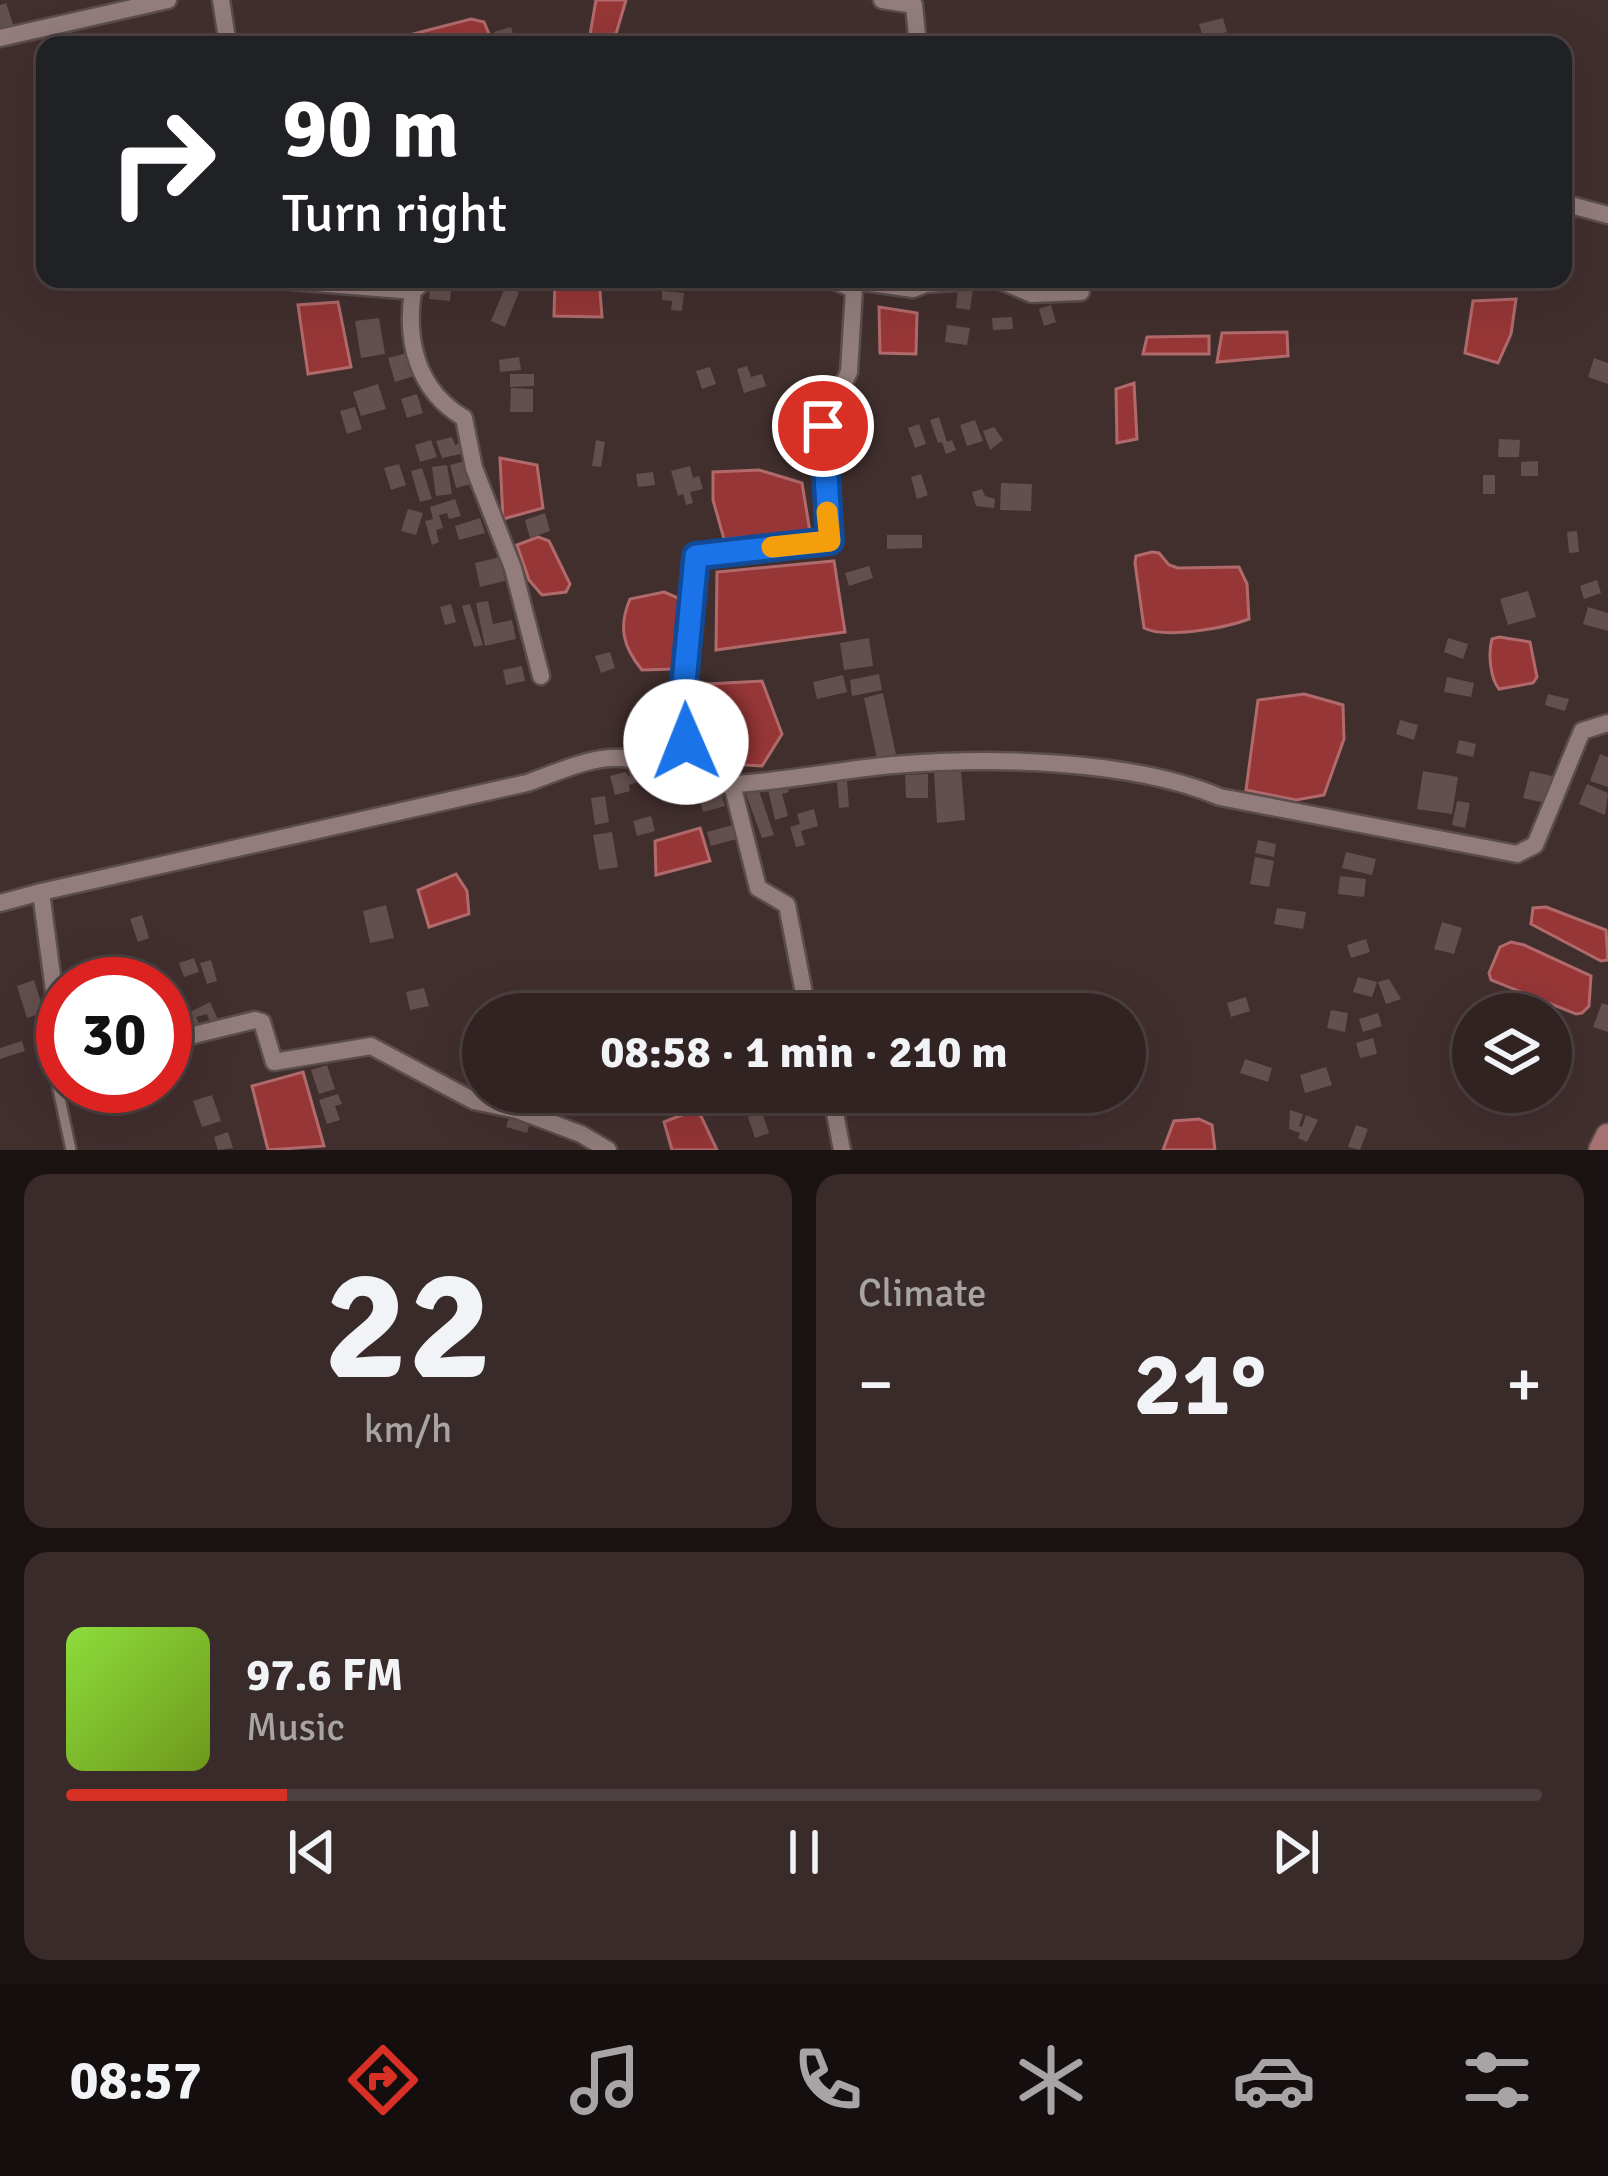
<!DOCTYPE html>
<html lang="en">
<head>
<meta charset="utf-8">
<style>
	:root { --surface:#312322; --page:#392b2a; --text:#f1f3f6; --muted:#a8a4a5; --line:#4c4040; --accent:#d93025 }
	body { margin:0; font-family:Signika,sans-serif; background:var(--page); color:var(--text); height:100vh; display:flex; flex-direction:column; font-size:45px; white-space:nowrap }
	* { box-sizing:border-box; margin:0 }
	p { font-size:39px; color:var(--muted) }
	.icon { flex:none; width:66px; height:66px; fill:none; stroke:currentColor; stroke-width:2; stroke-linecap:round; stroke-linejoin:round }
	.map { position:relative; height:1150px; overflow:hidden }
	.side { display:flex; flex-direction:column; gap:24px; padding:24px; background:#1b1313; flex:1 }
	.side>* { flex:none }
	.hud { position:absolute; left:36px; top:36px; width:1536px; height:252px; border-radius:24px; box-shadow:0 12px 48px #0002,0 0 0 3px var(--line); background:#202124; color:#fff; overflow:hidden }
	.controls { position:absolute; left:1452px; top:993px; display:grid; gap:24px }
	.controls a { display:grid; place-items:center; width:120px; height:120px; border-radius:50%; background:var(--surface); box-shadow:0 12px 48px #0002,0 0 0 3px var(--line); font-size:60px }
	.speed { position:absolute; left:36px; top:957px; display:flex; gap:24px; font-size:60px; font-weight:700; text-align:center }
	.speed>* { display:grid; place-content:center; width:156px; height:156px; border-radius:50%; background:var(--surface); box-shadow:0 12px 48px #0002,0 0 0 3px var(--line); line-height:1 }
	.speed .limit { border:18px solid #d22; background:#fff; color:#111 }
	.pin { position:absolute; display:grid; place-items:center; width:102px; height:102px; color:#fff; margin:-51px; border:6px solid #fff; border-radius:50%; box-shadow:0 3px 12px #0007 }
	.me { position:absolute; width:132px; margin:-66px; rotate:359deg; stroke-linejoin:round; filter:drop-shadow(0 0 9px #0008) }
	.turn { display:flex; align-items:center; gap:42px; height:252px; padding:0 48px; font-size:54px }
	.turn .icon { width:156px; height:156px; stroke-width:2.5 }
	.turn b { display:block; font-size:84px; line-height:102px }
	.big { font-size:90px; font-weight:700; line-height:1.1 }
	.side .tile { flex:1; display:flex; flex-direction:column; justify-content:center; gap:18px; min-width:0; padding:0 42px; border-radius:24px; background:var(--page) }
	.side .dial { align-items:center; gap:0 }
	.dial b { font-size:156px; line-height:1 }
	.song { display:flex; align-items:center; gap:36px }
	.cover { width:144px; height:144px; border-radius:18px; background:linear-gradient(135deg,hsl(90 70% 55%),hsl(80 70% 35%)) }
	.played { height:12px; border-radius:6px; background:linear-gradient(90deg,var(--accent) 15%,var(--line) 15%) }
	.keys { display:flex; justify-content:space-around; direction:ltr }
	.heat { display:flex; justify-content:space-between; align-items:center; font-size:66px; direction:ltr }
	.side .tiles { flex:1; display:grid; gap:24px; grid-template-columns:1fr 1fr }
	.tile:last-child { grid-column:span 2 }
	.trip { position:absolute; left:462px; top:993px; width:684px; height:120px; border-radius:60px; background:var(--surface); box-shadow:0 12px 48px #0002,0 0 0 3px var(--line); font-weight:700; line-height:120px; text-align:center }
	.dock { display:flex; height:192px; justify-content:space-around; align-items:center; background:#140e0e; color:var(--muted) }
	.dock .icon { width:84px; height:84px }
	.dock .current { color:var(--accent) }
	.dock b { font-size:54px; color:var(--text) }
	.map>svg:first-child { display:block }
</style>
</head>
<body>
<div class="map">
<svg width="1608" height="1150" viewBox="0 0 1608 1150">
	<rect width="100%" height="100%" fill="#412f2e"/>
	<!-- water -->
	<path fill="#963637" stroke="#b16a6b" stroke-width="3" d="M596 0H626L616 34 590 35Z
		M471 19 484 22 489 34 486 45H403L409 35Z
		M555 279H599L602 317 554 316Z
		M1516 299 1511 334 1498 363 1465 353 1473 301Z
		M338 302 351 367 308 374 298 305Z
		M879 307 917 313 916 354 880 353Z
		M1287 332 1288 356 1217 362 1222 333Z
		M1209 336V354H1143L1147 337Z
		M1134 383 1137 439 1117 443 1116 389Z
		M500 458 537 465 543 508 503 519Z
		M759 470 802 483 810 532 724 539 713 500V472Z
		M538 537 549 541 570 584 566 592 542 595 529 580 517 545Z
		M1152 552 1159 553 1169 565 1178 568 1239 567 1247 584 1249 619C1226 628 1165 639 1144 628L1135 563 1136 556Z
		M834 561 845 632 716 650 717 572Z
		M664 592 685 601V661L675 669 642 670C623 647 618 627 630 599Z
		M1499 637 1530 642 1537 677 1533 683 1499 689C1490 678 1488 653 1492 639Z
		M762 681 782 734 762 766 716 763 708 684Z
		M1304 694 1343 705 1344 739 1324 795 1296 800 1246 790 1258 700Z
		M700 828 710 861 656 875 655 841Z
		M456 874 467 891 469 914 429 927 418 890Z
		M1546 907 1606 930 1608 960 1601 961 1531 924 1533 908Z
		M1511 942 1524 945 1591 976 1589 1006 1582 1013 1576 1014 1491 980 1489 973 1500 947Z
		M303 1072 324 1146 268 1150 252 1086Z
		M692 1111 701 1116 717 1150H672L664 1122Z
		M1199 1119 1212 1125 1215 1150H1163L1174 1121Z"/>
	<!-- building -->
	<path fill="#624f4e" d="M6 3 14 27 0 31V5Z
		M1223 18 1227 32 1203 38 1199 24Z
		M511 27 515 40 497 45 494 32Z
		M430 279H452L450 301 429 299Z
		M664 279 698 282 697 291 663 288Z
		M505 287 519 292 505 327 491 321Z
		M958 287 973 288 970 310 956 308Z
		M662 291 684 293 682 311 671 310 672 301 662 300Z
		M1051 305 1056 322 1044 326 1039 309Z
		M1012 317 1013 329 993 330 992 318Z
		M379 318 385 354 361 358 355 321Z
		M947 325 970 328 967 345 945 342Z
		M407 353 414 376 395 382 388 358Z
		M519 357 521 370 500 372 499 360Z
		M1594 358 1608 363V384L1588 377Z
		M747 366 751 377 762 374 766 386 744 393 737 369Z
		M710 367 716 384 702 389 696 371Z
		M510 374H534V386L510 387Z
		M378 384 386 409 361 416 353 392Z
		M511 388 533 389V412H510Z
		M417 394 423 413 407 418 401 399Z
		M355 407 362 429 347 434 340 411Z
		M939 417 947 442 952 440 956 450 946 454 942 442 938 443 930 420Z
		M975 420 983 441 967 446 960 425Z
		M919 424 926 444 915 448 908 428Z
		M994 427 1003 440 990 450 983 431Z
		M452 437 455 445 466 440 470 452 442 458 436 441Z
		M1499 439 1520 440 1519 457H1498Z
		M431 440 437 457 420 462 415 445Z
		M596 440 605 442 601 467 592 466Z
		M469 460 475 483 456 488 450 465Z
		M1538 461V476H1521V462Z
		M399 464 406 485 391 490 384 468Z
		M447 465 452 494 436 496 432 467Z
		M690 466 693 478 699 476 703 489 690 492 693 503 686 505 683 494 678 496 671 471Z
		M422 468 432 499 420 502 411 471Z
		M653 472 655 485 638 487 636 474Z
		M921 474 928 495 917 499 911 477Z
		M1483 475H1495V494H1483Z
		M1001 483 1032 484 1031 511 1000 510Z
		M982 489 985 496 995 499 994 508 976 506 972 492Z
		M455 499 461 516 449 519 447 513 439 515 443 528 436 530 439 542 432 545 425 521 433 519 430 507Z
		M408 509 423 513 416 535 401 531Z
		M545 513 550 531 530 538 525 520Z
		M480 518 485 533 459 540 455 526Z
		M1577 531 1579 552 1569 553 1567 532Z
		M887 535H922V548L887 549Z
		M500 557 505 581 480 587 475 563Z
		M869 566 873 578 849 586 845 573Z
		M1597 580 1601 593 1584 599 1580 586Z
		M1528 591 1536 617 1508 625 1500 599Z
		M488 601 493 624 512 620 516 639 485 646 476 603Z
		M451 604 456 622 445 625 440 607Z
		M470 604 483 645 474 647 462 606Z
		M1588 607 1608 613V631L1583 624Z
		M869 638 873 666 844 670 840 643Z
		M1448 638 1468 644 1463 659 1444 652Z
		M610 652 615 668 601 673 595 656Z
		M522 666 525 681 506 685 503 670Z
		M879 674 882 690 852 696 850 680Z
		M843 675 847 692 817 699 813 682Z
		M1447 677 1474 683 1471 697 1444 692Z
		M883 693 896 755 877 759 864 698Z
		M1548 694 1569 699 1565 711 1545 705Z
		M1400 720 1418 725 1414 740 1396 734Z
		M1459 740 1476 744 1473 757 1456 753Z
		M1600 754 1608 757V787L1590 781Z
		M634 768 638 782 629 785 630 791 615 795 610 776 625 772 630 777 628 770Z
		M961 770 965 820 937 823 934 772Z
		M1423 771 1458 777 1452 814 1417 809Z
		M1530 771 1552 776 1545 803 1523 798Z
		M928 774V798H906L905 775Z
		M786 779 789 792 782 794 788 816 775 820 767 785Z
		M847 781 849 807 839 808 837 782Z
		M756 782 774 835 762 838 743 786Z
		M1587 784 1608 793 1605 815 1579 804Z
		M720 787 725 806 703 812 698 793Z
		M605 796 609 822 595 825 591 798Z
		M1457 801 1470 803 1465 828 1452 825Z
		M814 809 818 826 801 831 805 845 796 847 790 827 800 824 797 814Z
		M651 816 655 831 637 836 633 821Z
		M736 824 740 838 711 846 707 832Z
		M612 832 618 867 599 870 593 835Z
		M1258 840 1276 844 1274 857 1255 853Z
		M1346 852 1376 859 1372 875 1342 868Z
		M1255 857 1274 861 1269 887 1250 884Z
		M1340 876 1366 879 1364 897 1338 894Z
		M386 905 394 938 370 943 363 911Z
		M1277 908 1306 912 1303 929 1274 924Z
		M142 915 149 938 138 942 130 919Z
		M1442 922 1462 928 1454 954 1434 949Z
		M1366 939 1370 952 1351 958 1347 945Z
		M194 958 199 972 184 977 179 963Z
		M211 960 217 981 207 984 200 963Z
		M1358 977 1377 982 1372 997 1353 992Z
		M1389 979 1401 999 1386 1004 1378 982Z
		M34 980 44 1012 27 1018 17 986Z
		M424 988 429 1006 410 1010 406 992Z
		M182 996 188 1013 210 1002 219 1022 211 1025 207 1014 196 1017 199 1024 181 1025 173 999Z
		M1246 997 1250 1011 1231 1017 1227 1003Z
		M1602 1003 1608 1005V1032L1593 1027Z
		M1331 1010 1348 1013 1345 1032 1327 1028Z
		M1378 1013 1382 1026 1363 1032 1359 1019Z
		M1373 1038 1377 1054 1360 1058 1356 1043Z
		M22 1041 25 1051 0 1059V1048Z
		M1245 1059 1272 1068 1268 1082 1240 1073Z
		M327 1065 335 1089 319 1094 311 1070Z
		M1326 1067 1332 1085 1305 1093 1300 1075Z
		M736 1092H777L780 1103 765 1108 761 1094 738 1100Z
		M338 1094 342 1104 335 1106 340 1120 327 1124 319 1100Z
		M212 1095 221 1121 202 1127 193 1101Z
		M1290 1110 1303 1114 1299 1126 1302 1127 1306 1115 1318 1120 1307 1142 1298 1138 1300 1133 1289 1129Z
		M762 1112 769 1133 755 1138 748 1117Z
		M509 1117 530 1123 527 1133 506 1127Z
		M1356 1125 1368 1129 1360 1150 1348 1147Z
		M228 1132 233 1148 218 1150 214 1137Z"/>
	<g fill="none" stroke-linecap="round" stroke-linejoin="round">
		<defs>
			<path id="service" d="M60 1060 58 1089 71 1150"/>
			<path id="minor" d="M221 0 228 45
				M882 0 914 5 918 45
				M0 38 168 0
				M1563 203 1608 215
				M268 279 413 291 427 279
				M830 279 854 289
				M857 281 913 289 926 284 996 279 1032 294 1081 292 1082 279
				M413 291C405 342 418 391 464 418L474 468 513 568 541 676
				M688 780 683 704 696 556 830 541 823 426 849 372 854 289 858 279
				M732 784 758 888 787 905 808 1014
				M0 903 41 892
				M165 1042 255 1020 262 1022 274 1062 371 1046 474 1101 517 1110 581 1134 608 1150
				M63 1059 41 892 527 783C556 773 592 755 624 758 656 762 686 787 720 785 778 783 836 770 893 765 990 757 1130 759 1220 797L1517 854 1535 845 1582 731 1608 723
				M831 1092 842 1150"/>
			<path id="secondary" d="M1601 1150 1608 1136"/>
		</defs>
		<!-- service casing -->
		<use href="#service" stroke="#5b4d4c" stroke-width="14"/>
		<!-- minor casing -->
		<use href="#minor" stroke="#5b4d4c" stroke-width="21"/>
		<!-- secondary casing -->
		<use href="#secondary" stroke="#5b4d4c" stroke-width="28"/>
		<!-- service -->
		<use href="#service" stroke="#927d7c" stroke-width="9"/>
		<!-- minor -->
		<use href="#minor" stroke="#927d7c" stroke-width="16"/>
		<!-- secondary -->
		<use href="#secondary" stroke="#a67271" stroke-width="24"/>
	</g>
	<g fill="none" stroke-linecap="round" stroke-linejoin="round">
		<defs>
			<path id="route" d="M686 742 682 704 696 556 830 541 823 426"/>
		</defs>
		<!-- route casing -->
		<use href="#route" stroke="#114b97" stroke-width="30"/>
		<!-- route -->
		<use href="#route" stroke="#1a73e8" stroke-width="21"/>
		<!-- slow -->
		<path stroke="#f59e0b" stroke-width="21" d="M772 547 830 541 827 512"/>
	</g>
</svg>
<div class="controls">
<a><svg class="icon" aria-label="layers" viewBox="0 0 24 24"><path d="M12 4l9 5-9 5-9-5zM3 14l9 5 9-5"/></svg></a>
</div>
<div class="speed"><div class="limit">30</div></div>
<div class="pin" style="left:823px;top:426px;background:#d93025"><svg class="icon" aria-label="arrive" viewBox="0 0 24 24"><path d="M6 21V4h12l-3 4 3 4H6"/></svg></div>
<svg class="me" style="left:686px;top:742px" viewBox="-20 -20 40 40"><circle r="19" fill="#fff"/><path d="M0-13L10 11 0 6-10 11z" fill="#1a73e8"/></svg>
<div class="trip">08:58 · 1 min · 210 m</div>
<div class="hud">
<div class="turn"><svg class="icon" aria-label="right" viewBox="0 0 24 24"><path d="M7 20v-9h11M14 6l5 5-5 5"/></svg><div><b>90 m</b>Turn right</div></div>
</div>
</div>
<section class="side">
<div class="tiles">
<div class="tile dial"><b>22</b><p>km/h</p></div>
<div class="tile"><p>Climate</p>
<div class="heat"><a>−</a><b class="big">21°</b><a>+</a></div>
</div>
<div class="tile">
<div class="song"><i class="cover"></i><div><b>97.6 FM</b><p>Music</p></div></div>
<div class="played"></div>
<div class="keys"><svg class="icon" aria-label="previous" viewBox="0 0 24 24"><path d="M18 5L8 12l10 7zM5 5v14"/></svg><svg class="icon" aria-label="pause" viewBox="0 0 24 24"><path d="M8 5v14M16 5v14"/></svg><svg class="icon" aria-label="next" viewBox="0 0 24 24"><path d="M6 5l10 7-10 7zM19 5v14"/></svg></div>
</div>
</div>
</section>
<nav class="dock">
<b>08:57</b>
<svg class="icon current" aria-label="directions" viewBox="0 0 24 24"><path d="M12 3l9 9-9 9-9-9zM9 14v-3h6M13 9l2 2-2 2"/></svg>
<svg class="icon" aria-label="music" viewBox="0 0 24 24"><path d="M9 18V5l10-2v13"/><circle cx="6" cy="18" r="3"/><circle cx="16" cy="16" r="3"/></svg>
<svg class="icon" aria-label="phone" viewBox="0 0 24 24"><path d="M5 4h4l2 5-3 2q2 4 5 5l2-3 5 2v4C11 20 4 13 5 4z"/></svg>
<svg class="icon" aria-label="climate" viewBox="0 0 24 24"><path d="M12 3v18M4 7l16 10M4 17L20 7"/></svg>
<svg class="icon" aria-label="car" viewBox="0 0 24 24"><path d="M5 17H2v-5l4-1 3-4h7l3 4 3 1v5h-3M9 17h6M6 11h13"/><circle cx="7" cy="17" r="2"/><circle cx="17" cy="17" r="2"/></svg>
<svg class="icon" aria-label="filters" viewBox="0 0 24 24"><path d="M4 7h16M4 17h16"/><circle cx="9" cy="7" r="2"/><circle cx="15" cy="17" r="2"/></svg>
</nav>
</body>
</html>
